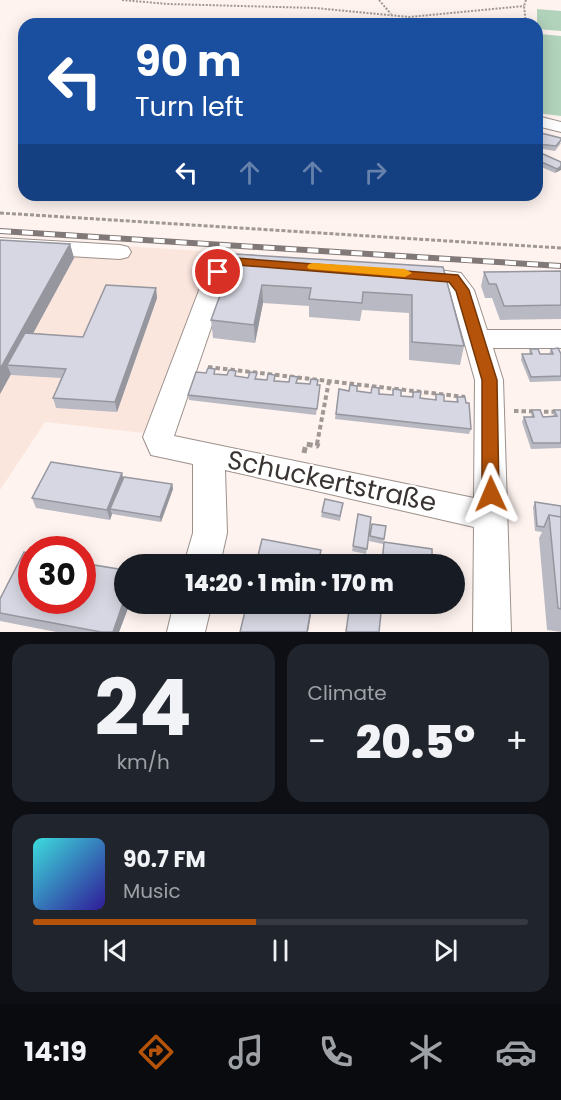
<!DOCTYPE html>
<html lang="en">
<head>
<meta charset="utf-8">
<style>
	:root { --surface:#171b24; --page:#20242c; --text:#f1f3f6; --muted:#9ea1a6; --line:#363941; --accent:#b45309 }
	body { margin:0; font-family:Poppins,sans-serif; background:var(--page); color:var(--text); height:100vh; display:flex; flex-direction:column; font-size:22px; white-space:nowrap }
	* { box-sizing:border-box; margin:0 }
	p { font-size:20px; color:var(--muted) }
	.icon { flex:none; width:33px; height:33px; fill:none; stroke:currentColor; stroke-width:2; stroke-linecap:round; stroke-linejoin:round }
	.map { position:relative; height:632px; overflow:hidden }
	.drawer { display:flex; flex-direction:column; gap:12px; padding:12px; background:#0d0f14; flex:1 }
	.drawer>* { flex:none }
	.banner { position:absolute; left:18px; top:18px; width:525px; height:183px; border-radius:18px; box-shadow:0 3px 15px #0003; background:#1a4fa0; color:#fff; overflow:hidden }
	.speed { position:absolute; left:18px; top:536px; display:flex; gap:12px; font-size:30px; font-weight:700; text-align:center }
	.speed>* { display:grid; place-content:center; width:78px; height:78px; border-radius:50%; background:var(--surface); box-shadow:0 3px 15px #0003; line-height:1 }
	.speed .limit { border:9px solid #d22; background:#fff; color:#111 }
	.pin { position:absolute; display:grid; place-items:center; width:51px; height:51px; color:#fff; margin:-26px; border:3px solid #fff; border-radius:50%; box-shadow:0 2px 6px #0007 }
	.me { position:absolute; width:66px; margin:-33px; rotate:359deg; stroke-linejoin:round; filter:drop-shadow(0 0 4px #0008) }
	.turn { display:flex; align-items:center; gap:21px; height:126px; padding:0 18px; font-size:27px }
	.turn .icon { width:78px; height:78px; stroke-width:2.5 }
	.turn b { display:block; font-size:42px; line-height:51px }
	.lanes { display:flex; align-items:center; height:57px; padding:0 18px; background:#0003; justify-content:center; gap:30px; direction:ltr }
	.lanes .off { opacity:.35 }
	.big { font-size:45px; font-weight:800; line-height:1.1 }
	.drawer .widget { flex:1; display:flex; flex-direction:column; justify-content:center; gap:9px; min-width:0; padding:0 21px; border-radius:18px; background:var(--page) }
	.drawer .dial { align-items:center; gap:0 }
	.dial b { font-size:78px; line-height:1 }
	.song { display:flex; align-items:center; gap:18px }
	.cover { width:72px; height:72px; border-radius:9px; background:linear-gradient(135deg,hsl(180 70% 55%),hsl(250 70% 35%)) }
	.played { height:6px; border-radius:3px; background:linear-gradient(90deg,var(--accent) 45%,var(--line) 45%) }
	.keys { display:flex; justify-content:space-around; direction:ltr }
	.heat { display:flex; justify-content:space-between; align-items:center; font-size:33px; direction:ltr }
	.drawer .tiles { flex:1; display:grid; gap:12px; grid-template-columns:1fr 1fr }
	.widget:last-child { grid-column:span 2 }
	.trip { position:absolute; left:114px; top:554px; width:351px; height:60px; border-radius:30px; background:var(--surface); box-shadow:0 3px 15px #0003; font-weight:800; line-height:60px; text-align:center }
	.tabs { display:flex; height:96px; justify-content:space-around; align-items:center; background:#090b0e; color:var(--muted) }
	.tabs .icon { width:42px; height:42px }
	.tabs .current { color:var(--accent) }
	.tabs b { font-size:27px; color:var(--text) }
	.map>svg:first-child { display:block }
</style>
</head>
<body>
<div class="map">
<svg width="561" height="632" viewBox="0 0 561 632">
	<rect width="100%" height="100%" fill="#fef3ef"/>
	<!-- built -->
	<path fill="#fbe6de" d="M0 238 215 252 143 433 45 422 0 490Z"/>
	<!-- green -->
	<path fill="#b2d3bb" d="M537 9 561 11V31L537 29Z
		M540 34 561 36V116L537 113Z"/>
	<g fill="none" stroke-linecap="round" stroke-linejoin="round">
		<defs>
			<path id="minor" d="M537 116 561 122V132L537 126Z
				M0 238 120 245 128 247 131 252 128 257 120 259 0 252Z
				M246 255 273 258 277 263 273 268C258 272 242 264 229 275L174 436 474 498 475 380 450 291 445 284 402 278 398 273 402 268 410 266 461 273 474 290 487 330H561V348H493L503 380 511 632H473L474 527 225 470 227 533 220 564H184L193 533V464L151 455 143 437 206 272 220 260Z
				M174 603H212L205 632H167Z"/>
		</defs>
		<!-- minor casing -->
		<use href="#minor" stroke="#9c908b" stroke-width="2"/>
		<!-- path-far3 -->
		<path stroke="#a09895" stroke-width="2" stroke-dasharray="2 1.5" stroke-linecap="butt" d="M122 0 168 4 315 8 409 17 524 6
			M379 0 391 14
			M526 0 524 6 526 24"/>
		<!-- path-far2 -->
		<path stroke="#a09895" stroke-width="3" stroke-dasharray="4 2" stroke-linecap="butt" d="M0 213 561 248"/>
		<!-- path-far1 -->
		<path stroke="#a09895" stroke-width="4" stroke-dasharray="4.5 3" stroke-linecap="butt" d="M208 367 465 397
			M514 411 561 412
			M317 444 329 381"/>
		<!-- path -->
		<path stroke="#a09895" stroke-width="5" stroke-dasharray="6 4" stroke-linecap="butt" d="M304 453 306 444 317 446 318 443"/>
		<!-- minor -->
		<use href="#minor" fill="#fff" fill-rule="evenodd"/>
		<defs>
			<path id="rail" d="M0 231 561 266"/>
		</defs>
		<!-- rail casing -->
		<use href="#rail" stroke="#817977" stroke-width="6"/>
		<!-- rail -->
		<use href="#rail" stroke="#fff" stroke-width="4" stroke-dasharray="11" stroke-linecap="butt"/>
	</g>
	<!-- wall -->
	<path fill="#b9b9c3" d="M537 132 561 143 555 151 537 148Z
		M537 157 561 162 555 173 537 165Z
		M0 240 70 244 74 258 33 333 83 337 156 288 157 298 117 412 56 408 53 398 61 378 11 375V374L0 394Z
		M235 254 443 267 464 346 460 365 409 360V313L362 310 360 321 309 317V306L263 303 255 343 213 338 211 320Z
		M561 271V319L500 320 492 298H485L481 286 484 272Z
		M530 349 540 354H549L551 349 561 354V381L530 382 521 360 522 354H529Z
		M215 374 320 385 316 415 189 400 188 395Z
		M339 389 393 395V389L401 396 412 397 413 392 420 398 435 400 436 394 444 401 456 402 457 397 466 403 471 429 469 434 335 419Z
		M532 410 543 417 553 416 554 410H561V448L531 449 522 422 524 417H531Z
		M123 478 172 484 173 489 161 522 112 514 110 520 36 508 32 498Z
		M535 502 561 506V632L547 630 539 538 542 532 535 531 533 507Z
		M343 503 340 521 321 517 322 512Z
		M371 517 366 554 352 551 353 546Z
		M372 524 386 526 383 544 369 541Z
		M0 599 124 603H130L119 632H56L0 621Z
		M350 603H431L428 613 382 605Z"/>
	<!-- shaded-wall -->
	<path fill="#96969f" d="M561 166V170L555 173 557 169Z
		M70 244 74 258 16 365H7L11 374 0 394V369Z
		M262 285 263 303 255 343 254 325Z
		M156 288 157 298 117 412 115 402Z
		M122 473 125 484 110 509 112 514 110 520 107 510Z
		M172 484 173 489 161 522 160 517Z
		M124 600V603H130L119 632H113Z
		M312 603H313L308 632H307Z"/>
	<!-- building -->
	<path fill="#d7d7e3" stroke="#96969f" stroke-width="1.5" d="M360 20 371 22 369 24H355Z
		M537 132 561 138V140L556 146 538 144 540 142 537 141Z
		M543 154 561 162V166L557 169 537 160V157Z
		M0 240 70 244 0 369Z
		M235 254 443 267 464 346 412 342V295L363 292 362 303 309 299 311 288 262 285 254 325 211 320Z
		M561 271V305L504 306 496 284H489L484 272Z
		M106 285 156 288 115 402 53 398 66 369 7 365 25 333 83 337Z
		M558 348 561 354V376L531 377 522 354H532L530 349H538L540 354H553L551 349Z
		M208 368 215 369 214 374 227 375 229 370 236 371 235 376 248 378 250 372 257 373 255 379 267 380 268 374 275 375 274 381 289 382 290 376 298 377 296 383 310 384 311 379 318 380 317 385H320L317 409 188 395 196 372 206 373Z
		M350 385 357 386V391L371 393 372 387 379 388V394L393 395V389L401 390V396L413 397V392H421L420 398 436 400V394L444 395V401L458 402 457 397H465L466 403H469L471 429 336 414 339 389 349 391Z
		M532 410H540L543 417 557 416 554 410H561V443H533L524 417H534Z
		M51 462 122 473 107 510 32 498Z
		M124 477 172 484 160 517 110 509Z
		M325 499 343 503 340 516 322 512Z
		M535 502 561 506V517L549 515 544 527 537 526Z
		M358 514 371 517 367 549 353 546Z
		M549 515 561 517V609L558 608Z
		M372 524 386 526 384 539 370 536Z
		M262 539 321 550 318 564H256Z
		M384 542 432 549V564H382Z
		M24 552 32 554V600H82V563L124 570V600L113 632H101L0 613V599Z
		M247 603H312L307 632H240Z
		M350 603H382L379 632H346Z"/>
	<!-- route -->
	<path fill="#b45309" stroke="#753606" stroke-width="1.5" d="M236 258 458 275 469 290 497 380 499 494 497 499 491 501 484 499 482 494V380L456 291 449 282 237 265 228 269 223 275H214L212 272 220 263Z"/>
	<!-- slow -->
	<path fill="#f59e0b" d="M313 263 405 269 412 273 405 277 309 269 307 267 309 264Z"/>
	<g text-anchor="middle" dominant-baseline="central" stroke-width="4.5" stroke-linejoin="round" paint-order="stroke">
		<!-- near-street labels -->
		<g font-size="26" fill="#393432" stroke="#fff">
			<text transform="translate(332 481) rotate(12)">Schuckertstraße</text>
		</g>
	</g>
</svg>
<div class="speed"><div class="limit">30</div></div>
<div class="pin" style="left:218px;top:272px;background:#d93025"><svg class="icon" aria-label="arrive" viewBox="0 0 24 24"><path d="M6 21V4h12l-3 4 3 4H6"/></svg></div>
<svg class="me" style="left:491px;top:494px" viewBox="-20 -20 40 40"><path d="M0-17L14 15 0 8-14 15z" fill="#b45309" stroke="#fff" stroke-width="4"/></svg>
<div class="trip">14:20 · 1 min · 170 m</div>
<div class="banner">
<div class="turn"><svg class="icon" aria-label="left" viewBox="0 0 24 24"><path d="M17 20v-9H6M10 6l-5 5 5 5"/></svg><div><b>90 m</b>Turn left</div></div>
<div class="lanes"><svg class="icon" aria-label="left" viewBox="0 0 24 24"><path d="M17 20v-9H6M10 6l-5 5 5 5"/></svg><svg class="icon off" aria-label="ahead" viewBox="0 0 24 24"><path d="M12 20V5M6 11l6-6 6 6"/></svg><svg class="icon off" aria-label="ahead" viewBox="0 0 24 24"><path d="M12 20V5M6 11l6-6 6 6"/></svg><svg class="icon off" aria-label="right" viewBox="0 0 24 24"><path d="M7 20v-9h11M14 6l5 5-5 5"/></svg></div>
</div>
</div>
<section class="drawer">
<div class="tiles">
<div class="widget dial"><b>24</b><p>km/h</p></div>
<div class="widget"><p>Climate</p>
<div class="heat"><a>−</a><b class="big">20.5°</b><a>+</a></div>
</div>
<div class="widget">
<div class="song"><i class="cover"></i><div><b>90.7 FM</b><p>Music</p></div></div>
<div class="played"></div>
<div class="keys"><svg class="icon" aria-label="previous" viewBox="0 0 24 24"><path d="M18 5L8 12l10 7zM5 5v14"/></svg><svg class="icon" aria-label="pause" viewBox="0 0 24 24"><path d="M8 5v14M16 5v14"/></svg><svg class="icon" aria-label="next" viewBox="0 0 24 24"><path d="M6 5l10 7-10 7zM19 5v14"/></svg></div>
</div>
</div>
</section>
<nav class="tabs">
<b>14:19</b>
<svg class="icon current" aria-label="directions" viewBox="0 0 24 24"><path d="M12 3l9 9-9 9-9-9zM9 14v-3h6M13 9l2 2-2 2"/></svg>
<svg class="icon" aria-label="music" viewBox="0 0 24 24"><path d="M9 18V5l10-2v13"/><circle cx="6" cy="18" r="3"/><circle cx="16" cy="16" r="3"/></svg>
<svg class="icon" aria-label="phone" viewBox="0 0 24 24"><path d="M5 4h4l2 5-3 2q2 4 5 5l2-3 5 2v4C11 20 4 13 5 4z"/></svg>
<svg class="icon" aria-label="climate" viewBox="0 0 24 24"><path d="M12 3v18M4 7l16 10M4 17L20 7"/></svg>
<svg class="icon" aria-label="car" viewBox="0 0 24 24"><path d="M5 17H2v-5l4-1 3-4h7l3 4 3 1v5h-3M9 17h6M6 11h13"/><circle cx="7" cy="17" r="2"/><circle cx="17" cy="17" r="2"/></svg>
</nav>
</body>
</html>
